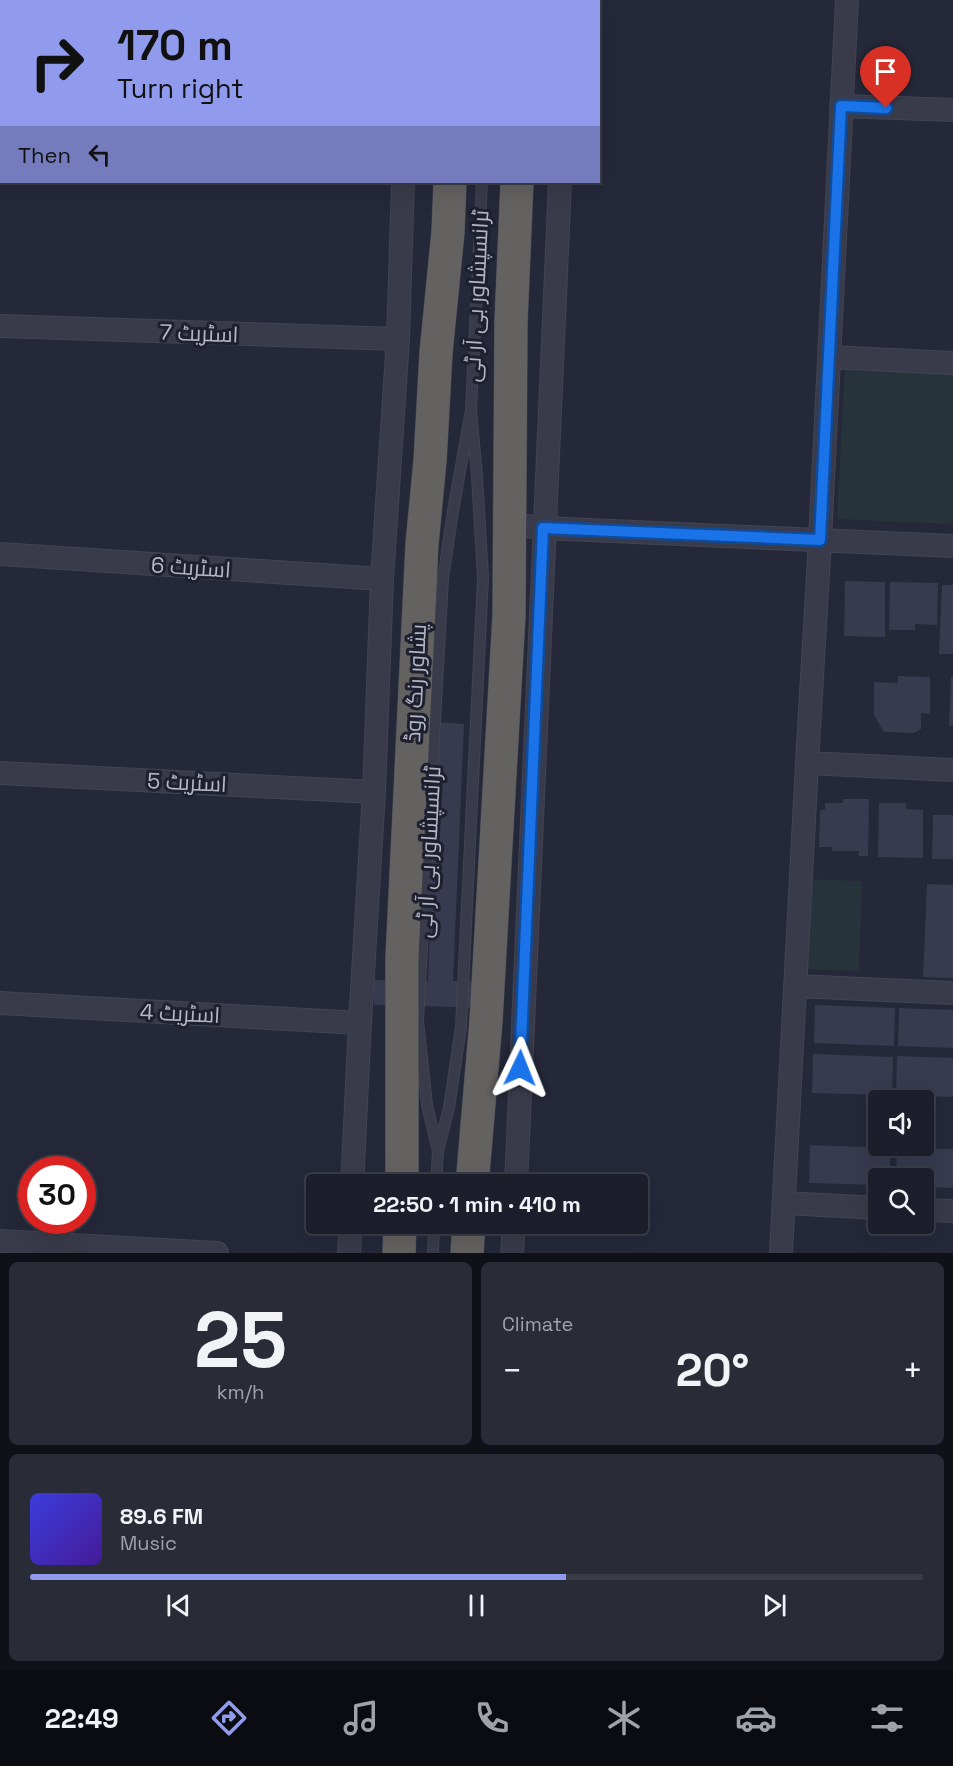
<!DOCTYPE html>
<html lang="en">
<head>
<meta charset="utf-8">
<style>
	:root { --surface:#1c1e2b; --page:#292b37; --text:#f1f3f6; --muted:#a0a2a9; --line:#3a3c47; --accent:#919bed }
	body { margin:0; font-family:"Space Grotesk",Cairo,sans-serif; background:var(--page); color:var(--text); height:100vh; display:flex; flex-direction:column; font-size:22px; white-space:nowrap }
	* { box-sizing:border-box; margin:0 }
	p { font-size:20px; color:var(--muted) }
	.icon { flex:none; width:33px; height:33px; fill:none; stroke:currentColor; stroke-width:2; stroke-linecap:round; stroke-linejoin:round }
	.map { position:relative; height:1253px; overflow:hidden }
	.panel { display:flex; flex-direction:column; gap:9px; padding:9px; background:#0f1018; flex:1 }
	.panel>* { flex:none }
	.top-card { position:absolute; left:0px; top:0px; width:600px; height:183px; box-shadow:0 6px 24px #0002,0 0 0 2px var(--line); background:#919bed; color:#111; overflow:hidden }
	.buttons { position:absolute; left:868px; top:1090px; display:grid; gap:12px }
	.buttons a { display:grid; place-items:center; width:66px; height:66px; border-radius:6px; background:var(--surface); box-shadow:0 6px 24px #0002,0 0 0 2px var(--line); font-size:30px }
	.speed { position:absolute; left:18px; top:1156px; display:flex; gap:12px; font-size:30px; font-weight:700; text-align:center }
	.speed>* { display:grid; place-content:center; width:78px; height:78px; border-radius:50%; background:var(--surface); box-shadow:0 6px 24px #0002,0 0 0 2px var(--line); line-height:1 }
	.speed .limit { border:9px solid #d22; background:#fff; color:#111 }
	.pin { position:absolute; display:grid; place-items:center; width:51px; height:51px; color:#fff; margin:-62px -26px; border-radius:50% 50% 50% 0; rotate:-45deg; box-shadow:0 0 6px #0007 }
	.pin .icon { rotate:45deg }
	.me { position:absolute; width:66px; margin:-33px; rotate:2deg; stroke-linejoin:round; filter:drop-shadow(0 0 4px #0008) }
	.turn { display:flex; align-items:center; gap:21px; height:126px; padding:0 18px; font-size:27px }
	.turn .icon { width:78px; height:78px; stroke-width:2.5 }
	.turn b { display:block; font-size:42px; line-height:51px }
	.then { display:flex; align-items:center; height:57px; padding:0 18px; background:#0003; gap:12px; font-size:22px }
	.big { font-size:45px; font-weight:800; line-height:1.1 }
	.panel .tile { flex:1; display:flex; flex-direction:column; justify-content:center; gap:9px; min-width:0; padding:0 21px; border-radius:9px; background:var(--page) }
	.panel .dial { align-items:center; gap:0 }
	.dial b { font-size:78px; line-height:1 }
	.song { display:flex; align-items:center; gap:18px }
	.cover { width:72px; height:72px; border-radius:9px; background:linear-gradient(135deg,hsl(240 70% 55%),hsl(260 70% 35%)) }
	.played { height:6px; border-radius:3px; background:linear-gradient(90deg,var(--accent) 60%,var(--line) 60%) }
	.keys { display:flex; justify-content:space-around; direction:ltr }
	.heat { display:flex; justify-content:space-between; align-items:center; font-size:33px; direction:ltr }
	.panel .tiles { flex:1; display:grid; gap:9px; grid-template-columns:1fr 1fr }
	.tile:last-child { grid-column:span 2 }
	.trip { position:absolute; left:306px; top:1174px; width:342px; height:60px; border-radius:6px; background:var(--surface); box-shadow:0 6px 24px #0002,0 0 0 2px var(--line); font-weight:800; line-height:60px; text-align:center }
	.dock { display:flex; height:96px; justify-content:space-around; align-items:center; background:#0b0c11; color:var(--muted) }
	.dock .icon { width:42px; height:42px }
	.dock .on { color:var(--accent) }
	.dock b { font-size:27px; color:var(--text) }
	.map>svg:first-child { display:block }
</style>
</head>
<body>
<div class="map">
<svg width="953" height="1253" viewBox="0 0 953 1253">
	<rect width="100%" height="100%" fill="#252839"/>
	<!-- green -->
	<path fill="#27333a" d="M845 365 953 370V524L837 519Z
		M807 879 862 881 859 971 804 969Z"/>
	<!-- building -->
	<path fill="#383b50" d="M845 581 885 582V637L844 636Z
		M890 582 938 583 937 625 915 624V630H889Z
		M942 585H953V654H939Z
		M898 676 930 677V714L921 713V729L914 733 884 732 874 715V682L898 683Z
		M951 677H953V726H949Z
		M438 722 464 724 453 981H498V1008L374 1005V980L428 981Z
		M843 799H869L868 856H859V851H832V847H819L820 810H825V803H843Z
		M879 803H906V809L923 810V858L878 857Z
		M933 815H953V859H932Z
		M927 884 953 885V978L923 977Z
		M815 1005 895 1008 894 1046 814 1043Z
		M899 1008 953 1010V1048L898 1046Z
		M813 1054 893 1057 892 1095 812 1093Z
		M897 1056 953 1058V1097L896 1095Z
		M810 1145 890 1148V1179H879V1185L809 1183Z
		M897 1148 953 1149V1188L924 1187V1179H896Z"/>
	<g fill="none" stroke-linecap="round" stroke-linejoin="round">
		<defs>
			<path id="service" d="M486 2V0
				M471 410 482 182
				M436 1185 438 1151 449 1108 461 1027 483 578 477 476 471 410 453 511 443 579 418 1021 427 1105 438 1151
				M433 1253 434 1224"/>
			<path id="minor" d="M122 2V0
				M412 2V0
				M568 2V0
				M841 106 953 110
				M0 108H2
				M0 326 398 339
				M830 357 953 363
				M509 524 543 528 953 546
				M0 554 382 579
				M807 763 953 770
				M0 773 374 792
				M795 986 953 993
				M0 1003 360 1023
				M352 1185 360 1023 374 792 382 579 398 339 403 182
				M516 1185 560 182
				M784 1203 879 1208
				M924 1210 953 1211
				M0 1241 217 1253
				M349 1253 351 1224
				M512 1253 514 1224
				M781 1253 807 763 820 540 847 0"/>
			<path id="trunk" d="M458 2V0
				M524 2V0
				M402 1185V958L422 544 430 461 436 353 448 232 450 182
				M472 1185 486 1021 509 615 511 322 517 182
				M399 1253 400 1224
				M467 1253 469 1224"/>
		</defs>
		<!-- service casing -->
		<use href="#service" stroke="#424453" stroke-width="12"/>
		<!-- minor casing -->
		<use href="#minor" stroke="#424453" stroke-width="24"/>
		<!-- trunk casing -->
		<use href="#trunk" stroke="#414352" stroke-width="34"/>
		<!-- service -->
		<use href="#service" stroke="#393b4a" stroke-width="10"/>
		<!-- minor -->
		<use href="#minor" stroke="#393b4a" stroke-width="22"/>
		<!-- trunk -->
		<use href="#trunk" stroke="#636260" stroke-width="33"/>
	</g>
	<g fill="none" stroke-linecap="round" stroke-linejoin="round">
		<defs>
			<path id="route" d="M520 1068 543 528 820 540 841 106 886 108"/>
		</defs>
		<!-- route casing -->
		<use href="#route" stroke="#114b97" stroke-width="15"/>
		<!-- route -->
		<use href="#route" stroke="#1a73e8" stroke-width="10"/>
	</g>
	<g text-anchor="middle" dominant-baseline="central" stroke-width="6" stroke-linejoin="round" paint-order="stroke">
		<!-- street labels -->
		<g font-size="22" fill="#b4b6c5" stroke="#1e202f">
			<text transform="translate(476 296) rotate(-87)">ٹرانسپشاور بی آر ٹی</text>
			<text transform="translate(199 333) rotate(2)">اسٹریٹ 7</text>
			<text transform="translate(191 567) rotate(4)">اسٹریٹ 6</text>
			<text transform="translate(415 683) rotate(-87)">پشاور رنگ روڈ</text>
			<text transform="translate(187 782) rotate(3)">اسٹریٹ 5</text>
			<text transform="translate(428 852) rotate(-87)">ٹرانسپشاور بی آر ٹی</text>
			<text transform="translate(180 1013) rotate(3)">اسٹریٹ 4</text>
		</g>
	</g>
</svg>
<div class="buttons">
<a><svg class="icon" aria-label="sound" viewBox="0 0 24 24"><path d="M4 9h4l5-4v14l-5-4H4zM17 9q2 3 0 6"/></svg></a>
<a><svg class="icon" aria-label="search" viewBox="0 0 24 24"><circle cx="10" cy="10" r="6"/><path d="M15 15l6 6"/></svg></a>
</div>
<div class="speed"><div class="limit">30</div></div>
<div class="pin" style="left:886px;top:108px;background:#d93025"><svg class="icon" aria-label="arrive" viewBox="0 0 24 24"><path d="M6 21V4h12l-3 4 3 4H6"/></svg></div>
<svg class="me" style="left:520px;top:1068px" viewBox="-20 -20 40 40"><path d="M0-17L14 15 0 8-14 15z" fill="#1a73e8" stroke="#fff" stroke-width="4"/></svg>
<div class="trip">22:50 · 1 min · 410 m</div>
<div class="top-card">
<div class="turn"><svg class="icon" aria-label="right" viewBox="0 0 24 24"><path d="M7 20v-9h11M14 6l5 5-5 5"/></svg><div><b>170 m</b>Turn right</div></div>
<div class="then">Then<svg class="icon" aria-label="left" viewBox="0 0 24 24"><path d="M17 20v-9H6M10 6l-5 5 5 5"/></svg></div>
</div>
</div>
<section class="panel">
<div class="tiles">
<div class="tile dial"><b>25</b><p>km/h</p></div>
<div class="tile"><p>Climate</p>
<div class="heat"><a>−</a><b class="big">20°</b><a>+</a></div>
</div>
<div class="tile">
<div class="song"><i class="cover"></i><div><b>89.6 FM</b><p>Music</p></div></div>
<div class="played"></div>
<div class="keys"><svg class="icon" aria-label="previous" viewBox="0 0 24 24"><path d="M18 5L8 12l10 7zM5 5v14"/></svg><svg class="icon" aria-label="pause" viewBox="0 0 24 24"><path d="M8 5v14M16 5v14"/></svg><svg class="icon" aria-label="next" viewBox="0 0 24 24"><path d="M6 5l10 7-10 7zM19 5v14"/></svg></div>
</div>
</div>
</section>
<nav class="dock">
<b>22:49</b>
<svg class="icon on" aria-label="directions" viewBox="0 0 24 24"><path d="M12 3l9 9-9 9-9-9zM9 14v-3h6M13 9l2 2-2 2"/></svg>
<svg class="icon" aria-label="music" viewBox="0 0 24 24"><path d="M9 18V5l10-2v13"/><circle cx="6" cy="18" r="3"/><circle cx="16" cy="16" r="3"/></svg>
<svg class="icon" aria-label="phone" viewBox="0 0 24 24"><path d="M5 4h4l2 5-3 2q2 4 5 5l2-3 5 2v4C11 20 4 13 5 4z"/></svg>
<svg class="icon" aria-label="climate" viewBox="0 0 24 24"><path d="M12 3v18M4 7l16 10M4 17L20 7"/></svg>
<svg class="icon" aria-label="car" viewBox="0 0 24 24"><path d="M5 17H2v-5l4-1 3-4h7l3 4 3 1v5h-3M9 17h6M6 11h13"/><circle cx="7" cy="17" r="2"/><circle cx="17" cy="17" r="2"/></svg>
<svg class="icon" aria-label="filters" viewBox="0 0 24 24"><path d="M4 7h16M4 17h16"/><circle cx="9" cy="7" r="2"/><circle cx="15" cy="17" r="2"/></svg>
</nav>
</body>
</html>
